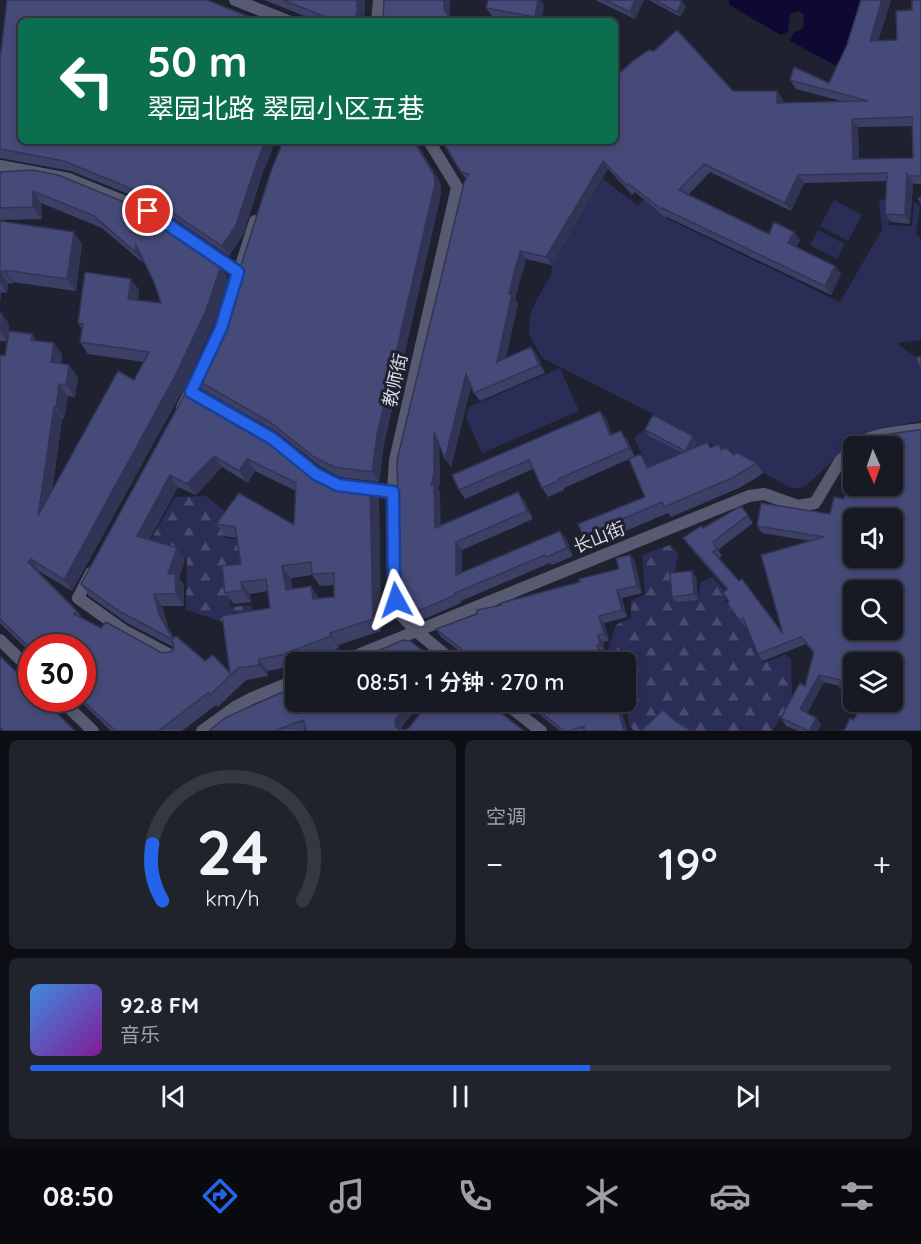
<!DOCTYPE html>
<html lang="zh">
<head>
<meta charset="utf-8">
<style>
	:root { --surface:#171924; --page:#20222c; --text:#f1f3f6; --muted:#9ea0a6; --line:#363841; --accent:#2563eb }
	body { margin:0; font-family:Quicksand,"Noto Sans SC",sans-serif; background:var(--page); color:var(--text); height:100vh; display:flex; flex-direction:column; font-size:22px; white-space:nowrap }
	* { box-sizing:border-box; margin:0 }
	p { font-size:20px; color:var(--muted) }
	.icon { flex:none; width:33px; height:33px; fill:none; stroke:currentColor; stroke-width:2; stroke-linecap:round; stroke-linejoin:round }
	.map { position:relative; height:731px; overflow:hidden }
	.panel { display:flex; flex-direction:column; gap:9px; padding:9px; background:#0d0e14; flex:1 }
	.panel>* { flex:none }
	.hud { position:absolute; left:18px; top:18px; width:600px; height:126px; border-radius:9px; box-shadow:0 3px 9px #0003,0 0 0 2px var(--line); background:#0b6e4f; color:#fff; overflow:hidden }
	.needle { width:39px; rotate:178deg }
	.fabs { position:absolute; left:843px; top:436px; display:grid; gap:12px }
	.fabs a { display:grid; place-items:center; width:60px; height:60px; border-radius:9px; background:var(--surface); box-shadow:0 3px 9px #0003,0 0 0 2px var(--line); font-size:30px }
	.speed { position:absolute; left:18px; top:634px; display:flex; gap:12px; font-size:30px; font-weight:700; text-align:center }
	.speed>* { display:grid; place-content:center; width:78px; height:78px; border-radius:50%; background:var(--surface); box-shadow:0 3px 9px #0003,0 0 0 2px var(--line); line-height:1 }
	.speed .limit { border:9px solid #d22; background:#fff; color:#111 }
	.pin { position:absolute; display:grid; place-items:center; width:51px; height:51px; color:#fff; margin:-26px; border:3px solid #fff; border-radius:50%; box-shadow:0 2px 6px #0007 }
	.me { position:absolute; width:66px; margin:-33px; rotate:355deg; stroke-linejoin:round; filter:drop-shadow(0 0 4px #0008) }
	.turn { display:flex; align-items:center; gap:21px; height:126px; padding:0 30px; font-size:27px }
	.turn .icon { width:78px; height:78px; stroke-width:2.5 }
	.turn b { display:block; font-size:42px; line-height:51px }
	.big { font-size:45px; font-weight:600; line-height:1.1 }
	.panel .widget { flex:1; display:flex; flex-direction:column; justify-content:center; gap:9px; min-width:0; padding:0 21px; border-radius:9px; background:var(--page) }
	.panel .dial { align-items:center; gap:0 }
	.dial svg { height:156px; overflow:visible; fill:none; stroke:var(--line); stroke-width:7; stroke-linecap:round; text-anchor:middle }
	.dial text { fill:var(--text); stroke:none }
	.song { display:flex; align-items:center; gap:18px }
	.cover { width:72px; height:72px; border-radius:9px; background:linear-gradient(135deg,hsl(210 70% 55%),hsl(290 70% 35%)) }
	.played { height:6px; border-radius:3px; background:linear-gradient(90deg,var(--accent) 65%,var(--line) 65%) }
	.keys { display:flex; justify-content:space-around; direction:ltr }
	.heat { display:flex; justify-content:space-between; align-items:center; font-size:33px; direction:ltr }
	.panel .tiles { flex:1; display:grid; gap:9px; grid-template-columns:1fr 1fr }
	.widget:last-child { grid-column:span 2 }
	.trip { position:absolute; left:285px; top:652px; width:351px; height:60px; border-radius:9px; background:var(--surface); box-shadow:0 3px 9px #0003,0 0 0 2px var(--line); font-weight:600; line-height:60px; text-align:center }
	.tab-bar { display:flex; height:96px; justify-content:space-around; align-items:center; background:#090a0e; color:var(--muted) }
	.tab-bar .icon { width:42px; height:42px }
	.tab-bar .on { color:var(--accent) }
	.tab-bar b { font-size:27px; color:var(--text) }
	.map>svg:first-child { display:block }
</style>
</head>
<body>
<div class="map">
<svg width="921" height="731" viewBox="0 0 921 731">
	<defs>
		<pattern id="forest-firs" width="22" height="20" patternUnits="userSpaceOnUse" patternTransform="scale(1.5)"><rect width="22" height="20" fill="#2a2d56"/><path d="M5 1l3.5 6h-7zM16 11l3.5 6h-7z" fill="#484b6e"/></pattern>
	</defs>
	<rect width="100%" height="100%" fill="#1f2130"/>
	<!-- forest -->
	<path fill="url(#forest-firs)" d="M206 496 234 519 223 537 243 541 247 573 227 576 231 607 251 605 254 619 224 622 186 610 187 559 155 548 149 543 175 497Z
		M670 545 678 553 674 578 698 600 701 582 713 577 728 594 725 602 754 640 763 663 784 655 791 658 792 701 772 731H692L663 714 647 731H634L630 726 624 702H626V663H607L605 658 616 625 631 618V601L645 594 642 555Z"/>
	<!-- park -->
	<path fill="#2a2d56" d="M603 179 638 206 643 199 666 218 840 302 882 230 879 200 891 199 889 225 912 226 914 201 920 207 916 234 921 239V340L897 343 914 356 921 372V421L882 428 859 436 807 485 801 488H791L708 442 654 477 634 438 645 429 653 414 542 358 529 334 530 316 536 301 551 275 552 265Z
		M834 200 862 215 848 241 820 226Z
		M818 230 845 244 837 259 810 245Z
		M560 368 579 411 482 453 466 418 469 407Z"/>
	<!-- water -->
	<path fill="#0d0932" d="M729 0H867L842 69 790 41 793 33 803 28 804 14 798 11 790 14 788 32 781 35 729 5Z"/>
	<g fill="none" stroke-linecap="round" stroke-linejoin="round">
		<!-- minor -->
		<path stroke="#575a70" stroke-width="12" d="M235 0 288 21
			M377 21 379 0
			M429 141 457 187 395 460 393 492 394 587 399 613 416 631 455 663
			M0 166 69 179 148 211 238 272
			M226 313 255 221
			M191 392 273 439 316 474 338 485 393 492
			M182 408 202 367
			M855 447C869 433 901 432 921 429
			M91 573 78 598 123 630 174 657
			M0 640 32 671
			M338 663 749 496 764 494 798 506 815 503 840 461 854 448
			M60 699 93 731
			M504 702 541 731
			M202 731 235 707 252 698 296 680"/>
	</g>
	<!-- wall -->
	<path fill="#3c4067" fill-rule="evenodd" d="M264 0H365L364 21H317Z
		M488 0H540L544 5 541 21H518L492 16 486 8Z
		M595 0H644L635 19Z
		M649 0H679L682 2 686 7 680 17Z
		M861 0H891L878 41 897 40 912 10 921 0V184H914L913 183 910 224 891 222 885 214 887 181 804 183 791 211 710 172 688 195 769 234 800 240 796 247 835 266 841 274 831 295 667 217 666 218 635 192 632 195 608 169 552 265 526 259 523 273H522L515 299 518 303 506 358 531 347 537 355 545 373 480 401 474 393 471 386 451 467 439 445 440 482 438 489 440 492V526L524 500 533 519 462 550V573L560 531 566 539 573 556 552 565 550 563 461 601V603L436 614 424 619 417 620 407 609 401 601 466 179 461 172 733 91H777L783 100V103L845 102 796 89 790 80 829 83 847 45ZM912 126 913 158 859 159 858 127Z
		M21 21V141L262 175 243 235 229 256 151 203 71 171 0 158V60Z
		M0 172 226 275 228 281 213 325 184 388 72 591 39 571 38 572 77 611 82 618 101 628 162 653 170 652 173 650V647L127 623 89 596 81 584 186 392 304 470 328 481 370 487 379 498 381 631 338 645 339 648 299 663H296L295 666 267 671 268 676 246 680 218 707 216 705 182 731H111L78 699H82L32 648V654L0 623V355L5 356 32 334 37 341 54 343 62 355 61 364 78 377 75 397 68 396 64 419H62L52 492 134 380 144 362 88 354 80 342 82 329 78 323 139 290 138 300 161 303 154 282 144 261 143 263 102 228 41 203 42 219 0 220ZM222 467 248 483 255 471 296 491 294 525 216 524 225 536 237 538 241 564 225 593 234 604 251 602 250 594 268 591 270 608 230 673 205 661 174 638 168 627 162 606H184V585L179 579 185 560 149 540 178 487 196 495ZM312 575 320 586 334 585V597L320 598 292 589 291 578Z
		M441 184V194L384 444 379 482 340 477 321 467 277 432 202 389 195 379 222 322 230 299Z
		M0 221 82 244 76 291 13 282V284L8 283 7 293 1 292 0 303Z
		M0 312 9 324 7 341H0Z
		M600 411 606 419 612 435 627 439 635 457 641 454 649 467 683 453 649 436 645 430 697 441 693 448 708 442 711 447 719 444 723 449 734 455 756 463 763 473 756 478 739 488 671 517 668 513 590 546 583 536 645 497 629 459 564 488V490L548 497 542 488 533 469 465 499 459 490Z
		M741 506 753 523 718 550 722 556 719 558 783 634 810 541 762 533 757 526 830 514 921 731 853 720 892 702 854 663V697L844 694 839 687 840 686 824 682 807 713 816 718 821 725 817 731H799L786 726 781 718 805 686 813 653 806 644 763 661 758 654 747 626 745 628 727 603 729 601 727 590 688 545 683 538Z
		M630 555 635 562 642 593 622 598 627 617 604 623 609 641 603 642 605 652H602L605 663H475L441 637 436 629 502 605 580 582 619 569Z
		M696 577 698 600 676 602 672 597Z
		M296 702H422L402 726V730H405L306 729 302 731H209Z
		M524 702H619L627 731H560Z"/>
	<!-- shaded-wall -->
	<path fill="#313454" d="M357 0H365L364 21H353V20Z
		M444 0H450V17L452 21 444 9Z
		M538 0H540L544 5 541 21H537L535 17Z
		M635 0H644L635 19 630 12Z
		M882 0H891L875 49 870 41Z
		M682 2 686 7 680 17 677 12Z
		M777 91 783 100V112L777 103Z
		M852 119 858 127 859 167 853 159Z
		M265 141H276L262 175 243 235 229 256 222 246Z
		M414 141H416L441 184V194L384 444 379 482 372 472Z
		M603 161 608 169 552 265 546 257Z
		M907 173 913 183 910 224 905 215Z
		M798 175 804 183 791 211 785 203Z
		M33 191 41 203 42 219 33 207Z
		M74 232 82 244 76 291 67 279Z
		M794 232 800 240 794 252 788 243Z
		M136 245 144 257 143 263 135 252Z
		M520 251 526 259 523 273 517 265Z
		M218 263 226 275 228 281 213 325 184 388 72 591 64 580Z
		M516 264 522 273 515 299 518 303 503 370 497 362 509 294Z
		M835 266 841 274 831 295 825 286Z
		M5 270 13 282V284L5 272Z
		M0 271 8 283 7 293 0 283Z
		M131 279 139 290 136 311 128 299Z
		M1 312 9 324 7 341 0 331Z
		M32 334 40 346 31 340Z
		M54 343 62 355 60 374 51 362Z
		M531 347 537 355 545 373 539 365Z
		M69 365 78 377 75 397 66 385Z
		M466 374 472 383 451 467 445 459Z
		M59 384 68 396 64 419 56 407Z
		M54 407 62 419 47 528 38 516Z
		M600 411 606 419 616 444 610 435Z
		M621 431 627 439 635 457 629 448Z
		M434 432 439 440 440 482 438 489 440 492 441 537 435 528 431 485Z
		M693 436 697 441 689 456 685 451Z
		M641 454 648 464 654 478 647 468Z
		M214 456 222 467 196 495 187 484Z
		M247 459 255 471 248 483 239 471Z
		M170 475 178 487 145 548 137 536Z
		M370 487 379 498 381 631 373 619Z
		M518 492 524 500 533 519 527 511Z
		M560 531 566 539 573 556 567 548Z
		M456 542 462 550V583L456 575Z
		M177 548 185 560 179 579 184 585V606L176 594 168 574Z
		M630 555 635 562 642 593 637 586Z
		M31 559 39 571 37 574 28 562Z
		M282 566 291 578 294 602 286 590Z
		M692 571 696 577 698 600 694 594Z
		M241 582 250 594 251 602 242 590Z
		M311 586 319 598 313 599Z
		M617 590 622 598 627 617 622 610Z
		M154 594 162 606 168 627 181 651 173 639 159 615Z
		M599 616 604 623 609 641 604 634Z
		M330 633 338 645 339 648 331 636Z
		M598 635 603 642 605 652 600 645Z
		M597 645 602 652 605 663H602Z
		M259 659 267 671 268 676 259 665Z
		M819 675 824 682 805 717 800 709Z
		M409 702H422L402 726V731H400L395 725 396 718Z
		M616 702H619L627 731H624Z
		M816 718 821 725 817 731H809Z"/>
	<!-- building -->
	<path fill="#464a78" stroke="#313454" stroke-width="1.5" fill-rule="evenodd" d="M7 0H207L260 21H21V141H265L256 165 236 225 222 246 144 194 64 161 0 149V60Z
		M283 0H357V14L353 20 350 21H336Z
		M384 0H444V9L451 21H383Z
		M488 0H538L535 17 486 8Z
		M605 0H635L630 12Z
		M655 0H679L682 2 677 12Z
		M861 0H882L870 41 897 40 896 11 912 10V0H921V176H908L907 173 905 215 885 214 887 173 798 175 785 203 704 164 679 190 769 234 774 222 794 232 788 243 835 266 825 286 662 208 661 209 629 184 627 186 603 161 546 257 520 251 517 265 516 264 509 294H512L497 362 531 347 539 365 474 393 466 374 445 459 434 432V474L431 485 434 483 435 528 518 492 527 511 456 542V575L560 531 567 548 546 557 545 555 455 593V595L430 606 418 611 411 612 401 601 400 595 397 460 464 183 469 174 461 172 442 141H615V77L634 60 649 50 654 51 677 30 733 91H777V103L868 101 790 80 794 67 829 83 847 45ZM912 117 913 158 853 159 852 119Z
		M283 141H414L434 175 435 184 377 435 372 472 334 467 314 457 270 422 195 379 222 322 230 298V300L271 171Z
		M32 170 58 175 136 207 211 257 218 263 220 269 205 313 175 376 64 580 31 559 28 562 77 611 74 614 101 628 106 622 162 653 170 652 173 650 174 644 170 638 119 611 81 584 186 392 260 434 304 470 328 481 370 487 373 619 330 633 331 636 286 653V654L259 659V665L238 668 210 695 208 693 158 731H116L97 714 81 699H82V648H32V650L0 619V355L5 356 9 331 32 334 31 340 54 343 51 362 69 365 66 385 59 384 56 407H54L38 516 118 371 134 380 149 352 80 342 83 324 78 323 85 272 131 279 128 299 161 303 154 282 136 245 135 252 94 216 33 191V207L0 208V172ZM214 456 239 471 247 459 296 483 294 525 239 493 216 524 235 527 241 564 222 566 225 593 242 590 241 582 266 579 270 608 222 616 230 673 213 655 205 661 176 636 173 639 159 615 154 594H176L175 574H168L177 548 137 536 170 475 187 484ZM311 562 312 574 334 573V597L313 599 311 586 286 590 282 566Z
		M921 197V205L918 198Z
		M0 221 74 232 67 279 5 270V272L0 271Z
		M921 356V370L916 358Z
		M600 411 610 435 621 431 629 448 558 479V481L542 488 529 460 459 490 452 475Z
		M653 415 693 436 685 451 645 430Z
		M918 430H921V731H844L850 718 853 720 865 702H892V663H854V692L839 687 841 680 819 675 800 709 816 718 809 731 781 718 800 683 805 686 814 652 801 637 758 654 743 618 740 621 727 603 729 601 723 593 728 589 683 538 701 526 703 528 741 506 748 515 713 542 717 549 713 552 739 581 742 579 783 634 761 555 824 537 757 526 761 503 830 514 834 497 844 499 854 453V486H892V447H855L860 442 883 447V435ZM854 519H892V558H854ZM854 591H892V630H854Z
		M708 442 710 448 719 444 721 450 726 448 734 455 736 452 756 463 749 468 732 478 664 507 662 502 583 536 578 524 645 497 629 459 641 454 647 468Z
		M630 555 637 586 617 590 622 610 599 616 604 634 598 635 600 645H597L602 663H479L436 629 477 614V610L502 605 501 603 580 582 579 579 619 569 616 558Z
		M692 571 694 594 672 597 670 573Z
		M403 640 410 641 430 656 432 663H350Z
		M0 656 32 687V699H43L75 731H3L0 727Z
		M296 686V702H409L396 718 395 725 398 729 405 730 409 728 429 702H487L524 731H307L303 720 277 730V731H209L225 718Z
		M528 702H616L624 731H584V726L569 731H564Z
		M663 710 675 721 692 731H641Z"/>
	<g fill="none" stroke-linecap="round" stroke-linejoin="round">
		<defs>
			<path id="route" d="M148 211 238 272 221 328 191 392 273 439 316 474 338 485 393 492 394 587 396 600"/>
		</defs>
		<!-- route casing -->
		<use href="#route" stroke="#184099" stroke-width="15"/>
		<!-- route -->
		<use href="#route" stroke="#2563eb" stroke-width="10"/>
	</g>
	<g text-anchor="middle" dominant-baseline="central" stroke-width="6" stroke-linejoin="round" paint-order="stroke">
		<!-- street labels -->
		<g font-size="18" fill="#d8dae4" stroke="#1f2130">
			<text transform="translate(395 380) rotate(-77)">教师街</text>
			<text transform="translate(599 537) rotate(-22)">长山街</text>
		</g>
	</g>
</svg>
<div class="fabs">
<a><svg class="needle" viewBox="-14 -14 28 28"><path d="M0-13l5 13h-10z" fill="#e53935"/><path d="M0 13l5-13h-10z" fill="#9ea0a6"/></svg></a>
<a><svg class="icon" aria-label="sound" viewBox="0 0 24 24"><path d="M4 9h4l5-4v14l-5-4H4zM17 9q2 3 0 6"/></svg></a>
<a><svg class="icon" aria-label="search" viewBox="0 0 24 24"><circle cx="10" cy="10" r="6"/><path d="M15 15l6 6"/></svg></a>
<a><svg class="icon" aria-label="layers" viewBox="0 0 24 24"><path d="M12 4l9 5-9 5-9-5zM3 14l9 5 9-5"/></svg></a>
</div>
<div class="speed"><div class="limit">30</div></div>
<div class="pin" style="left:148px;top:211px;background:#d93025"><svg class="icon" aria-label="arrive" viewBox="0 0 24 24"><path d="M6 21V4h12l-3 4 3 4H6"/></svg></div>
<svg class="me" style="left:396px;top:600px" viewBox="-20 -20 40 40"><path d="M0-17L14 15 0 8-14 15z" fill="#2563eb" stroke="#fff" stroke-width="4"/></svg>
<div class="trip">08:51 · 1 分钟 · 270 m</div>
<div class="hud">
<div class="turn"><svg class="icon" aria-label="left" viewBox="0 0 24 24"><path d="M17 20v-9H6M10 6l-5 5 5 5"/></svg><div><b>50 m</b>翠园北路 翠园小区五巷</div></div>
</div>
</div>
<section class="panel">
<div class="tiles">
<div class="widget dial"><svg viewBox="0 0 100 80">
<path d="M14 69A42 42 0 1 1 86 69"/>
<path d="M14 69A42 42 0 0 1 9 40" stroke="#2563eb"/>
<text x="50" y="56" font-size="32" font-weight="700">24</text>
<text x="50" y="72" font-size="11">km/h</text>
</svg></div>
<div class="widget"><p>空调</p>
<div class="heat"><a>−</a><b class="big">19°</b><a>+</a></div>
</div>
<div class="widget">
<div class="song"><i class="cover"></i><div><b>92.8 FM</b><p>音乐</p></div></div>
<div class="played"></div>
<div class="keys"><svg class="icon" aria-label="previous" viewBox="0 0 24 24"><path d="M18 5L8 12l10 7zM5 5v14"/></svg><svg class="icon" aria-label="pause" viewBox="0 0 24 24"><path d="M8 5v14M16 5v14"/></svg><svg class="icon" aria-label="next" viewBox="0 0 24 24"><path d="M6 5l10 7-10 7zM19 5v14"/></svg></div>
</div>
</div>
</section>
<nav class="tab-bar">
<b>08:50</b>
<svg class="icon on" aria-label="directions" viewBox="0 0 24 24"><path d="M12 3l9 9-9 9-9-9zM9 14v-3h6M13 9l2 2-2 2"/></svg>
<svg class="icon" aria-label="music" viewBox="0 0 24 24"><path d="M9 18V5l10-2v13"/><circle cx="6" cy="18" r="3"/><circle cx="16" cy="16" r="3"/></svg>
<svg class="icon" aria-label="phone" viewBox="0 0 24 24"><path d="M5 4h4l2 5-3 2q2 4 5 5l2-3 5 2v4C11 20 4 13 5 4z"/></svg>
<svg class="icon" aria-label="climate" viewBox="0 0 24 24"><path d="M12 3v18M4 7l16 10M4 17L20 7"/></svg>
<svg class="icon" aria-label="car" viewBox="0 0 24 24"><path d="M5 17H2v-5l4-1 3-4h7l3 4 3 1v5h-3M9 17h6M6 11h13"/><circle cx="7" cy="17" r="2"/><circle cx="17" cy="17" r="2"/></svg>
<svg class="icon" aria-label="filters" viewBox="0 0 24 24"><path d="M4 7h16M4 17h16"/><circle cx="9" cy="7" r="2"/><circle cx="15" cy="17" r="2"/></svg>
</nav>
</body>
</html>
